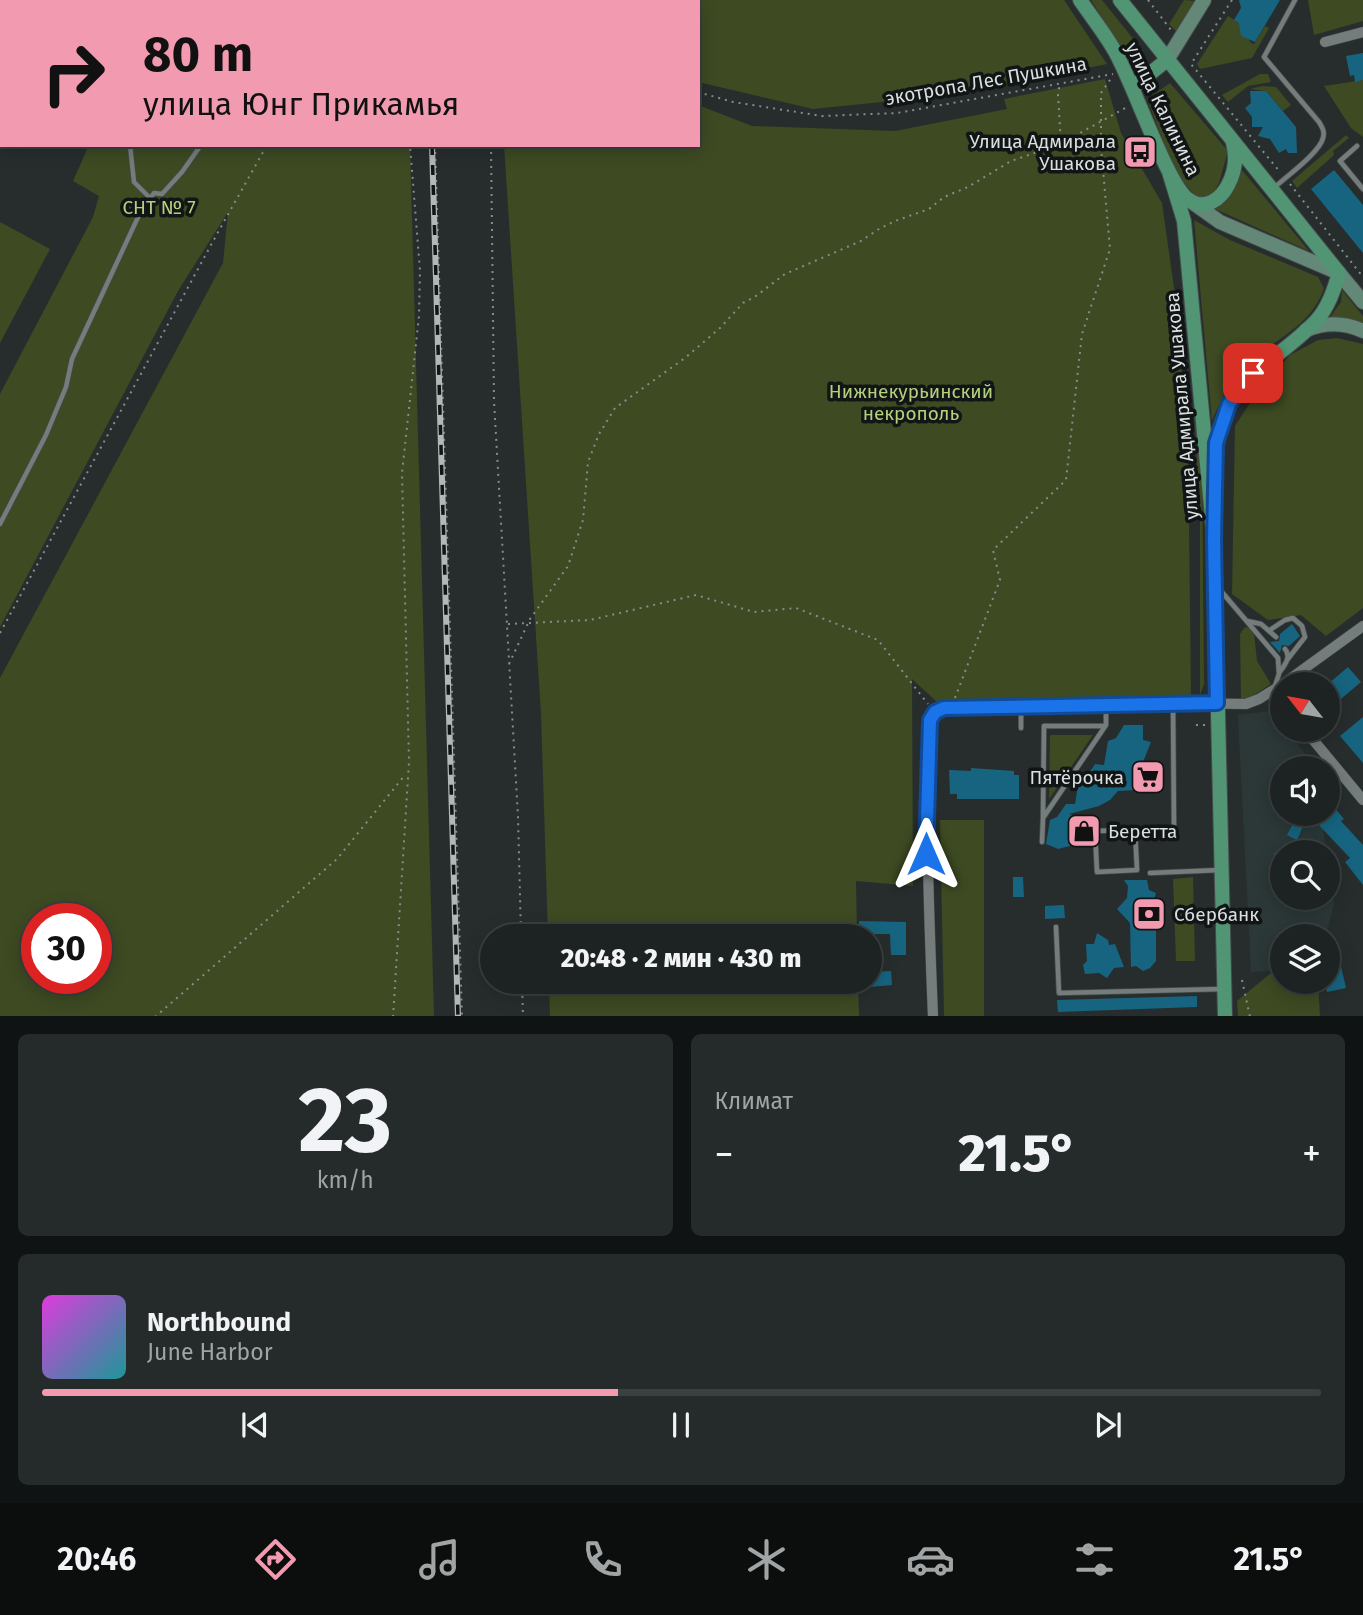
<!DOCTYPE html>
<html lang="ru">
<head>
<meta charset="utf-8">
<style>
	:root { --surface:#1d2222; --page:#252a2a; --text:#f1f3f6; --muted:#a0a4a5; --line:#3b3f40; --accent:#f29ab0 }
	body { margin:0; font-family:"Fira Sans",sans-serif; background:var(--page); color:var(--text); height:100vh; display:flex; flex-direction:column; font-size:26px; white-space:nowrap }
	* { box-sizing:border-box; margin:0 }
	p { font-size:23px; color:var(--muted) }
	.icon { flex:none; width:38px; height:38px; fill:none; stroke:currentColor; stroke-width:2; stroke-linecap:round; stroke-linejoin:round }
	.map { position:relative; height:1016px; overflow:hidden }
	.drawer { display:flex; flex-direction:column; gap:18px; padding:18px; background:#101313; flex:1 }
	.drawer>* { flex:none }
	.banner { position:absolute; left:0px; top:0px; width:700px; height:147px; box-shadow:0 4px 18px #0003,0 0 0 2px var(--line); background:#f29ab0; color:#111; overflow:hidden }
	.needle { width:46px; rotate:301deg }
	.buttons { position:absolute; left:1270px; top:672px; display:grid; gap:14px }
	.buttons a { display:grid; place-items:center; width:70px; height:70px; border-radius:50%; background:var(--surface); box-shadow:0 4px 18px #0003,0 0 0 2px var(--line); font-size:35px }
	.speed { position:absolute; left:21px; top:903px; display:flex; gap:14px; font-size:35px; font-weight:700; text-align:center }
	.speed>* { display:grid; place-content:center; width:91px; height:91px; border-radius:50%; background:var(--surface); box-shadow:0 4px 18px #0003,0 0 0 2px var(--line); line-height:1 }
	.speed .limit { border:10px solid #d22; background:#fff; color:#111 }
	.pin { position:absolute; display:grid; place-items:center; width:60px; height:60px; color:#fff; margin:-30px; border-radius:14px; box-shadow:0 4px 10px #0006 }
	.me { position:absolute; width:77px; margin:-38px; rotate:0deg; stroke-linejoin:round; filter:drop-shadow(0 0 5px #0008) }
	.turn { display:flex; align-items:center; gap:24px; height:147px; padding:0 28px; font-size:32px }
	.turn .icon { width:91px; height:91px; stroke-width:2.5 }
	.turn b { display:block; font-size:49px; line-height:60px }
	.big { font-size:52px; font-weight:800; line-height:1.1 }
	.drawer .card { flex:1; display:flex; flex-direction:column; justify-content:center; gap:10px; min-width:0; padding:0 24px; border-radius:10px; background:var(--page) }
	.drawer .dial { align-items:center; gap:0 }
	.dial b { font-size:91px; line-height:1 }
	.song { display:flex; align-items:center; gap:21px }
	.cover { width:84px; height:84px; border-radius:10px; background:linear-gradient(135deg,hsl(300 70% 55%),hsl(180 70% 35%)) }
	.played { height:7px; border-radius:4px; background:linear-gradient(90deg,var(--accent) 45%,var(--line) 45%) }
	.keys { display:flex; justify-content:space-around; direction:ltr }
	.heat { display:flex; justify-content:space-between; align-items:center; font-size:38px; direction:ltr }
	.drawer .tiles { flex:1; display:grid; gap:18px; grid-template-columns:1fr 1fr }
	.card:last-child { grid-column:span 2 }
	.trip { position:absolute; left:480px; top:924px; width:402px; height:70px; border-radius:35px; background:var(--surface); box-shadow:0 4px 18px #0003,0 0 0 2px var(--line); font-weight:800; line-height:70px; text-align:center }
	.dock { display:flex; height:112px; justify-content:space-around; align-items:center; background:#0c0e0e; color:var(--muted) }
	.dock .icon { width:49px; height:49px }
	.dock .selected { color:var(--accent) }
	.dock b { font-size:32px; color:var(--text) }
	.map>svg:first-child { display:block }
</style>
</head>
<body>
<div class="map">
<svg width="1363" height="1017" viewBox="0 0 1363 1017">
	<rect width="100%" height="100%" fill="#272d2d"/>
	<!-- built -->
	<path fill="#2b3837" d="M1270 711 1283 726V730H1286L1317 768H1283V814H1321L1326 852H1283V898H1328V867L1334 904 1326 936H1283V970L1251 972 1238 715Z"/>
	<!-- green -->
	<path fill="#3d4a22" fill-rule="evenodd" d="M573 0H1064L1107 64 960 94 813 109 698 82V2Z
		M1091 0H1102L1143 51 1129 60Z
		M1184 0 1196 1 1177 32 1169 24Z
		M1308 0H1363V21L1314 35Z
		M1228 16 1239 23 1251 43 1254 44 1265 26 1269 28 1252 58 1200 69 1197 64Z
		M1260 74H1268L1271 82 1248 86 1228 102 1222 95Z
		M1105 79 1121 133 1162 203 1175 295 1188 441 1191 696 937 702 912 679 913 886 856 881 857 936H548L541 713 504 145H698V105L752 126 895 131 1007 109 1004 99Z
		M1363 80V137L1351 128 1324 86Z
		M1170 83 1228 151 1219 183 1212 196 1200 199C1173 180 1160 129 1147 99Z
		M1262 86 1276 87 1291 105 1283 111 1266 91 1250 89Z
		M1346 135 1349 138 1333 151 1334 155 1297 188 1292 181Z
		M89 145H410L434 1016H0V678L223 263 228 212 178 291 0 627V394L93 217 99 196 73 181ZM37 919H96V978H37Z
		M1242 170 1309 251 1215 209C1232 201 1235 186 1242 170Z
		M1194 220 1230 240 1318 277 1324 288C1310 331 1266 341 1239 373 1227 387 1219 404 1212 421Z
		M0 222 50 249 0 343Z
		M1342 290 1363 316V323L1345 318 1328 320 1341 302Z
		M1337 338 1363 344V608L1326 636 1301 615 1268 620 1232 594 1235 426 1259 389 1290 355 1318 340Z
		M1192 373 1202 459 1204 684 1200 695V521Z
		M1245 627 1251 628 1254 633 1257 661 1271 684 1248 699H1241L1240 634Z
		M1050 735H1093L1049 799Z
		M940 820H984V1016H944Z
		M1193 877 1195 961H1176L1173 879Z
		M1271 973 1283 974V982H1318L1320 1016H1238L1237 1001Z
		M549 982H858L859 1016H550Z"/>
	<!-- building -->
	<path fill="#16647f" d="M1239 0H1280L1255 42 1241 36 1239 23 1234 20 1241 8Z
		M1363 53V80L1355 82 1354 75 1350 76 1346 56Z
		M1250 91H1266L1296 127 1297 153H1288L1286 149 1279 153 1270 139 1258 136 1263 127H1252V117L1245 108 1251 103Z
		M1334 170 1363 205V253L1311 189Z
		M1292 624 1300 636 1289 646 1282 645 1280 653 1270 642 1279 641 1280 634Z
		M1348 667 1361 682 1328 710V684Z
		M1363 717V763L1340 736Z
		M1124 725H1143V740L1151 742 1143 762H1152L1153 789 1118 791 1110 800 1099 806 1069 814 1093 821 1088 831 1080 840 1070 846 1058 849 1046 844 1050 820 1057 817 1066 804H1075L1079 779 1087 776 1095 764 1104 765 1108 741 1116 738Z
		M971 768 1014 771V775H1019V799H957V794H950L949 770 971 771Z
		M1334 807 1344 819 1341 821 1363 845V885L1345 862 1350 858 1316 822 1328 814Z
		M1295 820 1304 824 1297 840 1287 835Z
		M1274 853H1283V880H1275Z
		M1013 877H1023L1024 897H1013Z
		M1124 880H1147L1149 890 1156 893 1154 900 1158 911 1156 924V961L1150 968 1143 971 1136 966 1131 967 1130 923 1117 909 1127 898 1128 886Z
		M1064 905 1065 918 1045 919V906Z
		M859 921 906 922V955H891L890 934H859Z
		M1097 933 1108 940 1109 945 1115 944 1124 967 1114 968 1107 978 1099 973 1085 974 1083 965 1087 961 1086 944H1094Z
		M1339 958 1346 988 1327 992 1325 982H1328V960Z
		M891 971 892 985 870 987V972Z
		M1197 996V1007L1058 1012 1057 1000Z"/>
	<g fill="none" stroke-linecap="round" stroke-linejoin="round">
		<defs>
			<path id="lane" d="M75 2 77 0
				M174 2V0
				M0 103 2 100
				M130 145 134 182 150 198
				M1357 146 1340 161 1363 189
				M1275 187C1287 176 1320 152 1323 138 1325 131 1322 127 1319 122L1264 57 1295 0
				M0 524 46 435 66 387 72 359 139 215 154 193 162 194 182 172 201 145
				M1221 591 1278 658 1279 674 1275 686
				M1247 621 1261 624 1276 637
				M1270 630 1285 620 1293 618 1302 626 1305 637 1287 660
				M1279 673C1284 666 1292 657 1285 649
				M1021 728V708
				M1043 817 1044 726H1105
				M1135 830 1137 870 1097 872 1095 831 1174 829 1173 703
				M1042 842 1043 818 1106 725V705
				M1150 873 1220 870
				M1056 927 1059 993 1223 989"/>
			<path id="street" d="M1325 42 1363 32
				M1283 684 1363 626
				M1274 691 1283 702
				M1305 730 1363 800
				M933 1017C929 917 925 819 930 720L935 712 944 708 1173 703 1246 704 1259 699 1283 684"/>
			<path id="secondary" d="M1167 60 1204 0
				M1189 200 1220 222 1339 273 1363 302
				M1306 330C1326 322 1344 322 1363 331"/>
			<path id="primary" d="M1080 0C1091 16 1103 31 1113 48 1132 78 1167 186 1189 200 1205 211 1221 199 1228 185 1235 172 1237 158 1233 143
				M1120 0 1339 273C1334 290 1328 308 1316 321 1283 356 1238 374 1222 422 1216 439 1216 457 1216 475
				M1133 87 1167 60
				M1169 172 1184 221 1214 539 1225 1017"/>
		</defs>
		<!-- lane casing -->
		<use href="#lane" stroke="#454a4a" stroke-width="6"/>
		<!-- street casing -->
		<use href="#street" stroke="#454a4a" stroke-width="11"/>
		<!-- secondary casing -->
		<use href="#secondary" stroke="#454a4a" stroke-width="16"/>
		<!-- primary casing -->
		<use href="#primary" stroke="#454a4a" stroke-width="16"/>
		<!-- path -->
		<path stroke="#878c8c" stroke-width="2" stroke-dasharray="2 5" stroke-linecap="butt" d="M398 0V2
			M431 0V2
			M551 0 553 2
			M1148 0 1171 30
			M1232 0 1191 64 1280 172
			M349 2 350 0
			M491 2V0
			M698 92 733 102 822 116 897 113 1113 74
			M1062 143 1127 107
			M435 145 462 1017
			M491 145 494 401 518 816 521 936
			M1290 184 1363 277
			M508 624 590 620 696 595 754 612 796 608 878 640 928 704
			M0 633 217 234 267 145
			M509 664 530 619 568 566 583 520 588 462 599 434 615 408 685 358 720 328 743 303 756 296 785 274 861 241 879 229 895 221 929 209 944 197 968 187 1011 161 1061 144 1058 94 1060 83
			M955 698 1000 580 993 550 1066 480 1082 334 1110 249 1101 147V93L1112 77
			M1196 725H1205
			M1242 980 1250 1017
			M522 982 523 1017
			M155 1017 337 859 405 775
			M393 1017 409 762 402 473 419 316 420 271 410 145"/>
		<!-- lane -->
		<use href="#lane" stroke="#757c7c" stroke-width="4.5"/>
		<!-- street -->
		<use href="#street" stroke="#757c7c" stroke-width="10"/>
		<!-- secondary -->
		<use href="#secondary" stroke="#638878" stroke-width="14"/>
		<!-- primary -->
		<use href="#primary" stroke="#519574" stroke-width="14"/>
		<defs>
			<path id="rail" d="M435 0V2
				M432 145 458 1017"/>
		</defs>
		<!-- rail casing -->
		<use href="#rail" stroke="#b3b7b7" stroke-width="6"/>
		<!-- rail -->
		<use href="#rail" stroke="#121515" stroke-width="3.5" stroke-dasharray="10" stroke-linecap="butt"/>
	</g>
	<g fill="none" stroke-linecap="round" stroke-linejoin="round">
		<defs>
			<path id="route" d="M926 854 930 720 935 712 944 708 1217 703 1214 539 1216 443 1229 404 1253 373"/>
		</defs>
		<!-- route casing -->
		<use href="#route" stroke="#114b97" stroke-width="18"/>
		<!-- route -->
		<use href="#route" stroke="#1a73e8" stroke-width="12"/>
	</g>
	<!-- icons -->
	<defs>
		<symbol id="bus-square" viewBox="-11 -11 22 22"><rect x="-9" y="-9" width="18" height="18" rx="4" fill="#f29ab0" stroke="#121515"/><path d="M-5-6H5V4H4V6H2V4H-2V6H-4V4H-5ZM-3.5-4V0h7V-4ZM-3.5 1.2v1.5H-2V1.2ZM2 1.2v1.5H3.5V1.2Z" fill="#111"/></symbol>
		<symbol id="supermarket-square" viewBox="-11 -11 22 22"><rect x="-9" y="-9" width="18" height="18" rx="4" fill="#f29ab0" stroke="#121515"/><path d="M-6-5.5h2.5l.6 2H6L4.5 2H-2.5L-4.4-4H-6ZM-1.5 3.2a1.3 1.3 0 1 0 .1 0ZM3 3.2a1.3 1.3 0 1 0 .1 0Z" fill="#111"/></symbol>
		<symbol id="shop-square" viewBox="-11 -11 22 22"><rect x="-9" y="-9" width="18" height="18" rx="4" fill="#f29ab0" stroke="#121515"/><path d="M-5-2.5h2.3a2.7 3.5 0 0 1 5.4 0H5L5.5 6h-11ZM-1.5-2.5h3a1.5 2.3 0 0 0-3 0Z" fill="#111"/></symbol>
		<symbol id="bank-square" viewBox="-11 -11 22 22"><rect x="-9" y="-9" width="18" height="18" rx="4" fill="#f29ab0" stroke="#121515"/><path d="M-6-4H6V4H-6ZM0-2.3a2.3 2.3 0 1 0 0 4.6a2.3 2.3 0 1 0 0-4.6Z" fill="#111"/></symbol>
	</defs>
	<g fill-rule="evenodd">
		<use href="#bus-square" x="1121" y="133" width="38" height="38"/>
		<use href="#supermarket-square" x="1129" y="758" width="38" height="38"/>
		<use href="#shop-square" x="1065" y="812" width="38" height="38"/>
		<use href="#bank-square" x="1130" y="895" width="38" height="38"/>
	</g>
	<g text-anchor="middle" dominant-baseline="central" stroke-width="7" stroke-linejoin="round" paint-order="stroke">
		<!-- street labels -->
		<g font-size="19" fill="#dbdfdf" stroke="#121515">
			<text transform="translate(986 81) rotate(-10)">экотропа Лес Пушкина</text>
			<text transform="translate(1163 109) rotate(64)">улица Калинина</text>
			<text transform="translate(1182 406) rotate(-95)">улица Адмирала Ушакова</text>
		</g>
		<!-- poi labels -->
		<g font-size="19" fill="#dbdfdf" stroke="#121515" text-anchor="end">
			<text x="1116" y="141">Улица Адмирала<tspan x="1116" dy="22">Ушакова</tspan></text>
			<text x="1124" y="777">Пятёрочка</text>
			<text x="1108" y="831" text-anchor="start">Беретта</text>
			<text x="1174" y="914" text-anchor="start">Сбербанк</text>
		</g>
		<!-- park labels -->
		<g font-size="19" fill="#b5d07c" stroke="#121515">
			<text x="159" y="207">СНТ № 7</text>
			<text x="911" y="391">Нижнекурьинский<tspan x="911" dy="22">некрополь</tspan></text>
		</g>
	</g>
</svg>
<div class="buttons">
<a><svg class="needle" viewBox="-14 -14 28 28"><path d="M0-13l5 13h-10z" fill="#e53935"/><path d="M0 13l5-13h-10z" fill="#a0a4a5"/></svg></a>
<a><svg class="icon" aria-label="sound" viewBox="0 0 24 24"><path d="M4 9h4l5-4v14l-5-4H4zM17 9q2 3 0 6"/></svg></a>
<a><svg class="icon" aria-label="search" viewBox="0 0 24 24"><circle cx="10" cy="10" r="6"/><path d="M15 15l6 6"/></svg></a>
<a><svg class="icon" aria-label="layers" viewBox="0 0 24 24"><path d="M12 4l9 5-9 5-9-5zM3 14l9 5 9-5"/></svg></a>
</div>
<div class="speed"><div class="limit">30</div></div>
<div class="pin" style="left:1253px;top:373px;background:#d93025"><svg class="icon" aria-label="arrive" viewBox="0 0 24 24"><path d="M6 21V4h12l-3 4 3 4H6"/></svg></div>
<svg class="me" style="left:926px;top:854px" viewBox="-20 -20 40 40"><path d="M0-17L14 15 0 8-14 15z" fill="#1a73e8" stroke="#fff" stroke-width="4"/></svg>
<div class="trip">20:48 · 2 мин · 430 m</div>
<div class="banner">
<div class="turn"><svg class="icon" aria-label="right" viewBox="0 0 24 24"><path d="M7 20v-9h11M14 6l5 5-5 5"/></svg><div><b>80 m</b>улица Юнг Прикамья</div></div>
</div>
</div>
<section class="drawer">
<div class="tiles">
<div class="card dial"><b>23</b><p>km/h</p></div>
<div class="card"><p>Климат</p>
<div class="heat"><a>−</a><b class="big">21.5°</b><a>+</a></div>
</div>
<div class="card">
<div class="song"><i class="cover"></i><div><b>Northbound</b><p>June Harbor</p></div></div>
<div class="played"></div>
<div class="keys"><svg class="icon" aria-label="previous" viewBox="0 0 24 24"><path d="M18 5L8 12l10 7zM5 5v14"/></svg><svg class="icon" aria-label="pause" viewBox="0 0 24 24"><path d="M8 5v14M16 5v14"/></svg><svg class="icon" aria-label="next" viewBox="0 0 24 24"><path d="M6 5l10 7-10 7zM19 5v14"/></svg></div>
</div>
</div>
</section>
<nav class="dock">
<b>20:46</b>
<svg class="icon selected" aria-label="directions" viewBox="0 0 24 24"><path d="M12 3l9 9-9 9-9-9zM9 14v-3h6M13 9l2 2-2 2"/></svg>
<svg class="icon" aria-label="music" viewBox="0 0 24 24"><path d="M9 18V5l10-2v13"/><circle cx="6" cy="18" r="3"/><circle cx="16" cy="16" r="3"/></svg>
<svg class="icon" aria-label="phone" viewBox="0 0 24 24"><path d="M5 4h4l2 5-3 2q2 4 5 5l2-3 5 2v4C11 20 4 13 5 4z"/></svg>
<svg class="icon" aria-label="climate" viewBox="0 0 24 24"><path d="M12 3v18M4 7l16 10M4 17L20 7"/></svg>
<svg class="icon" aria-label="car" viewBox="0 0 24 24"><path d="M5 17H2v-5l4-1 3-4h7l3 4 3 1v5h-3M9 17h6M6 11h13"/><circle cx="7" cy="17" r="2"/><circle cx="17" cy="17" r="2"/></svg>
<svg class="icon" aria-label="filters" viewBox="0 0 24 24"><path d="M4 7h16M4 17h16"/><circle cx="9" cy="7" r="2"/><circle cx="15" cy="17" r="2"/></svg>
<b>21.5°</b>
</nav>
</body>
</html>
